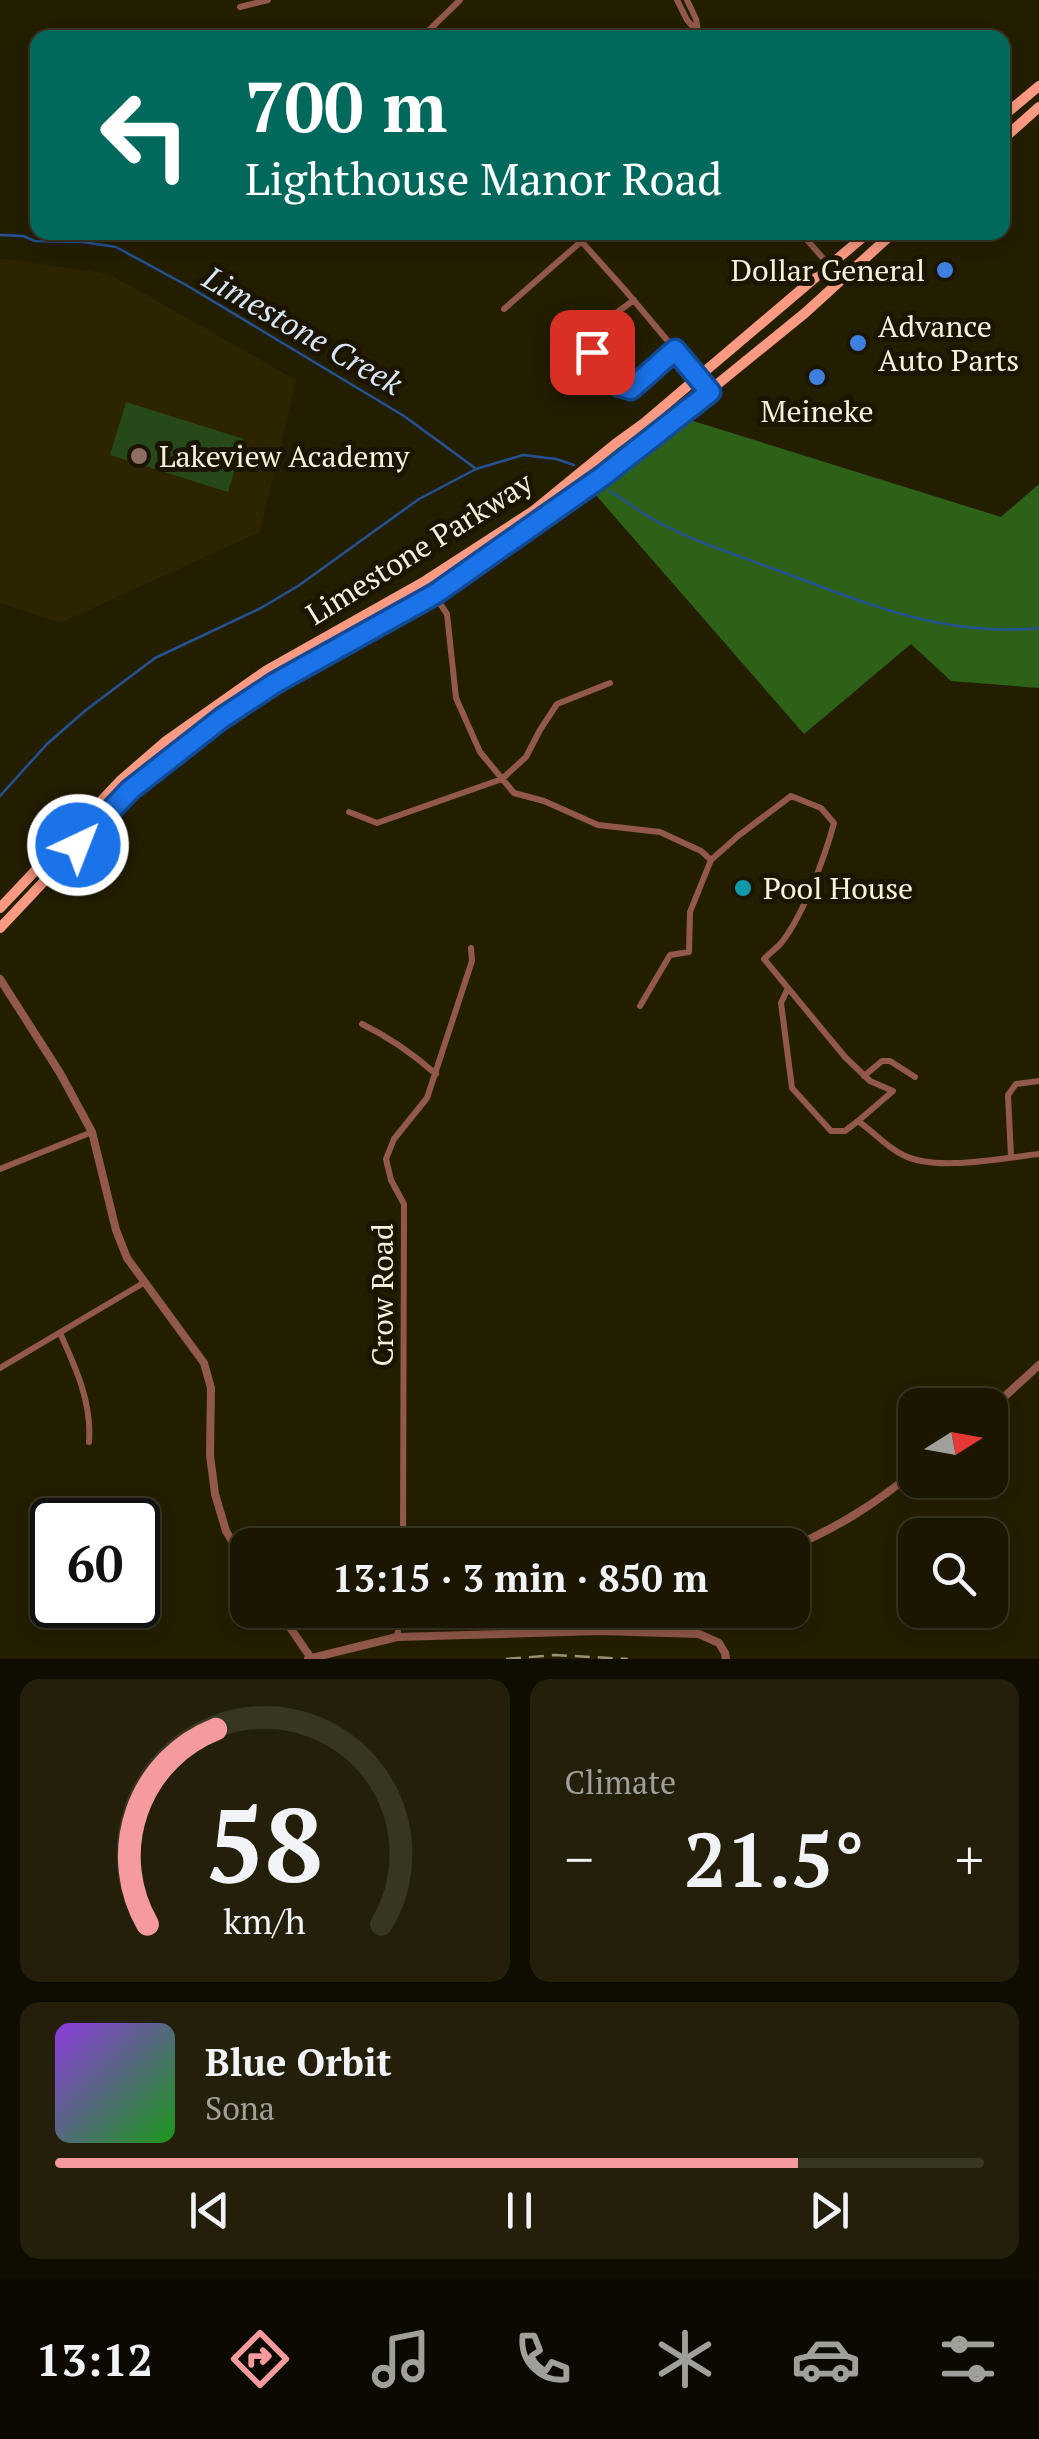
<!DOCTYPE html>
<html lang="en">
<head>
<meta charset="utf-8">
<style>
	:root { --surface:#1b1601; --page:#241f0b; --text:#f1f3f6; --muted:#a09f99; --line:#393523; --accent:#f59b9d }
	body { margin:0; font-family:"PT Serif",serif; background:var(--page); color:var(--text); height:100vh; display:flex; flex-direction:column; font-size:38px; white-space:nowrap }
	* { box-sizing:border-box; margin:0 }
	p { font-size:32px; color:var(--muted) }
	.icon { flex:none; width:55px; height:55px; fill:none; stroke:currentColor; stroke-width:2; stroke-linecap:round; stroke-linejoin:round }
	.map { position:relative; height:1659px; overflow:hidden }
	.panel { display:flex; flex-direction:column; gap:20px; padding:20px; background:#0f0c01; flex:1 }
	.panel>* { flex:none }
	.hud { position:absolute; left:30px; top:30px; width:980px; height:210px; border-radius:20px; box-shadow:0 5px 15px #0003,0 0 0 2px var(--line); background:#00695c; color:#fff; overflow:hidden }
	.needle { width:65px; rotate:79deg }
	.fabs { position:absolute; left:898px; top:1388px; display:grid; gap:20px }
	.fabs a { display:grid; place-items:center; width:110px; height:110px; border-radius:20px; background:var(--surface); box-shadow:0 5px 15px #0003,0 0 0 2px var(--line); font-size:50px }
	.speed { position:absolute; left:30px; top:1498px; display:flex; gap:20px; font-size:50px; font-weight:700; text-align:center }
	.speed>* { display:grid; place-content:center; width:130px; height:130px; border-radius:50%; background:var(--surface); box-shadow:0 5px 15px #0003,0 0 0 2px var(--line); line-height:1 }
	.speed .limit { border:5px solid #111; border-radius:15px; background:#fff; color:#111 }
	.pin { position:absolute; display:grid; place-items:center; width:85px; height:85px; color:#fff; margin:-42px; border-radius:20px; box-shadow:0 5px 15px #0006 }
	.me { position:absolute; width:110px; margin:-55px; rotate:43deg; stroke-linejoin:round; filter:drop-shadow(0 0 8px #0008) }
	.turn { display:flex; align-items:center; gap:35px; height:210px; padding:0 50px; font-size:45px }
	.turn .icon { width:130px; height:130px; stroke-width:2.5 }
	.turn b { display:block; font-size:70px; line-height:85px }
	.big { font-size:75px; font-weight:600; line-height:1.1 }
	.panel .widget { flex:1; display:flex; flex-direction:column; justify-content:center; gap:15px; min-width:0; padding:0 35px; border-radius:20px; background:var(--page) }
	.panel .dial { align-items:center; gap:0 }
	.dial svg { height:260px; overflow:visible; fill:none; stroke:var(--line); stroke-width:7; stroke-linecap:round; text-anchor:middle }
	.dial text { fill:var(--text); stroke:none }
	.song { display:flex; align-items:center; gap:30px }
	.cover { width:120px; height:120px; border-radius:15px; background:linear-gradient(135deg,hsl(270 70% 55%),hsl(120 70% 35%)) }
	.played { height:10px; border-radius:5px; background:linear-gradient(90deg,var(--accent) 80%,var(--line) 80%) }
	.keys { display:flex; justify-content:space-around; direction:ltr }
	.heat { display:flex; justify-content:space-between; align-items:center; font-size:55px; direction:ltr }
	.panel .tiles { flex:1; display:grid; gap:20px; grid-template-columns:1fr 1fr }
	.widget:last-child { grid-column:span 2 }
	.trip { position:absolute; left:230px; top:1528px; width:580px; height:100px; border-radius:20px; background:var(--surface); box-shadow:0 5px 15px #0003,0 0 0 2px var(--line); font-weight:600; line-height:100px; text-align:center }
	.menu { display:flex; height:160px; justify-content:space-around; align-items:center; background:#0b0900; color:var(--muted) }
	.menu .icon { width:70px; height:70px }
	.menu .selected { color:var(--accent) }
	.menu b { font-size:45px; color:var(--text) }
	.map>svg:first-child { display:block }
</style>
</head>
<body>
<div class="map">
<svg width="1039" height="1659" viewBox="0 0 1039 1659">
	<rect width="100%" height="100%" fill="#241e01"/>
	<!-- built -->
	<path fill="#2c2500" d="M0 258 109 274 296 380 260 532 60 623 0 603Z"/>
	<!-- green -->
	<path fill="#27491a" d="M126 402 244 439 228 492 110 455Z"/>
	<!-- forest -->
	<path fill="#2d6118" d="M661 411 1001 517 1039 484V688L951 681 911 644 804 734 581 478Z"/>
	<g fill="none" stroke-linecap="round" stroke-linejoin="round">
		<!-- stream -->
		<path stroke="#245293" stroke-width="2.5" d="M0 235 23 236 35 241 82 242 116 247 186 285 404 416 475 468
			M610 491C623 499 636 509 649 517 690 541 740 556 785 573 870 605 945 637 1039 628
			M0 796 47 744 86 710 155 658 261 608 298 586 419 499 476 469 523 455 556 459 574 465"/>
		<!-- minor -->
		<path stroke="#92594a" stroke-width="6" d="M677 0 687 20 703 38
			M687 0 696 19 698 31
			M240 7 268 0
			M421 38 460 0
			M800 232 829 265
			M581 241 625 290 698 377
			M634 300 597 327 589 345C597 361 614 384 631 389L675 350
			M504 309 592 232
			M425 581 447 614 456 698 480 752 514 793 544 801 598 825 660 832 701 851 711 860
			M349 812 377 823 502 779 526 757 540 730 557 704 610 683
			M788 988 781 1003 792 1088 831 1131H845L858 1121
			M640 1006 670 955 689 952 690 912 711 860 738 836 791 796 821 808 834 823C825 857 803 915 782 942 777 948 770 953 764 959L845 1057 870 1081 893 1091 858 1121C874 1132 886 1147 903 1155 936 1172 1002 1158 1039 1154
			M362 1024C389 1037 413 1054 436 1074
			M864 1076 882 1061H890L915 1077
			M1011 1157 1008 1095 1016 1084 1039 1081
			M0 1169 92 1132
			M60 1333C76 1368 92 1403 89 1442
			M0 1368 145 1282
			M403 1545 404 1204 391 1180 386 1159 394 1139 427 1098 472 961 471 948
			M397 1637 401 1610"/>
		<!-- tertiary -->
		<path stroke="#92594a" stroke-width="8" d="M0 979 60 1073 92 1132 116 1230 127 1258 204 1363 211 1388 210 1455 215 1494 226 1531 248 1568
			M990 1410 1039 1365
			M792 1547C840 1526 875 1504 915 1471
			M278 1610 311 1658
			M600 1631 603 1617 607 1610
			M308 1659 397 1637 600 1631 699 1634 719 1643 725 1653 726 1659"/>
		<!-- primary -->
		<path stroke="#fa9a82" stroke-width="10" d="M1002 117 1039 86
			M1002 140 1039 107
			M0 908 121 780 166 741 267 670 425 581 533 511 615 444 644 423 869 232
			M0 928 130 790 176 752 222 718 275 683 435 594 544 519 603 476 709 391 805 313 894 232"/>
		<!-- rail -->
		<path stroke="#96927b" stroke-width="2.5" stroke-dasharray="15 8" stroke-linecap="butt" d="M506 1659 555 1655 628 1659"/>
	</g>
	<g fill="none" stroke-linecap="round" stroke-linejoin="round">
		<defs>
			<path id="route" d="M78 845 130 790 222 718 275 683 435 594 603 476 710 392 675 350 631 389 620 386 592 352"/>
		</defs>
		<!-- route casing -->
		<use href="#route" stroke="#114b97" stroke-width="25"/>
		<!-- route -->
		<use href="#route" stroke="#1a73e8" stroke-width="18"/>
	</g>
	<!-- markers -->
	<g fill="#3f7fe0" stroke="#1b1500" stroke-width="4">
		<circle cx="945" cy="270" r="10"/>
		<circle cx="858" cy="343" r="10"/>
		<circle cx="817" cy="377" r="10"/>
	</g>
	<circle fill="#8d6e63" stroke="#1b1500" stroke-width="4" cx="139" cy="456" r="10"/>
	<circle fill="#0f9aa8" stroke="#1b1500" stroke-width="4" cx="743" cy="888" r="10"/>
	<g text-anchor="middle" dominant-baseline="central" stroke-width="10" stroke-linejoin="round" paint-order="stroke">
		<!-- poi labels -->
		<g font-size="30" fill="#f5f2e0" stroke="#1b1500" text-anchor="start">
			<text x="925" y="270" text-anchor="end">Dollar General</text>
			<text x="878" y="326">Advance<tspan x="878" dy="34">Auto Parts</tspan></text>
			<text x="817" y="411" text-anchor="middle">Meineke</text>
			<text x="159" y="456">Lakeview Academy</text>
			<text x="763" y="888">Pool House</text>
		</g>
		<!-- street labels -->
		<g font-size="30" fill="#f5f2e0" stroke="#1b1500">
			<text transform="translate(419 548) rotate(-32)">Limestone Parkway</text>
			<text transform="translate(382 1295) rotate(-90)">Crow Road</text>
		</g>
		<!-- water labels -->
		<g font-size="32" font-style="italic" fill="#d8e5f8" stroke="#1b1500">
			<text transform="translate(303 330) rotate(30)">Limestone Creek</text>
		</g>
	</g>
</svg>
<div class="fabs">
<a><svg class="needle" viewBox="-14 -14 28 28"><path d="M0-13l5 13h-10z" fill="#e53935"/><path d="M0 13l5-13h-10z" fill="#a09f99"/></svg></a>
<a><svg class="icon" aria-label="search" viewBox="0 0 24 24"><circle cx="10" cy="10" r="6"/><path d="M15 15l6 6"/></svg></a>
</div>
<div class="speed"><div class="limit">60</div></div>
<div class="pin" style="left:592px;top:352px;background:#d93025"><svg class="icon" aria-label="arrive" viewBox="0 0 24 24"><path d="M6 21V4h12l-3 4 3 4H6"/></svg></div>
<svg class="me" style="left:78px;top:845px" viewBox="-20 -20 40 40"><circle r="17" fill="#1a73e8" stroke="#fff" stroke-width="3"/><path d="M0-11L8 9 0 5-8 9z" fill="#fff"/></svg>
<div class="trip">13:15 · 3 min · 850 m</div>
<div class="hud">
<div class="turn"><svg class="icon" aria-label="left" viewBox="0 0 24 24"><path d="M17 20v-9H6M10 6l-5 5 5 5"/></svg><div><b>700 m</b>Lighthouse Manor Road</div></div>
</div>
</div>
<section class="panel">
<div class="tiles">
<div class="widget dial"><svg viewBox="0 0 100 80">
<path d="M14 69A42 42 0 1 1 86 69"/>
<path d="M14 69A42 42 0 0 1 35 9" stroke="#f59b9d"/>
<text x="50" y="56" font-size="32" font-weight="700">58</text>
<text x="50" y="72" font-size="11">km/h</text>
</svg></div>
<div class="widget"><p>Climate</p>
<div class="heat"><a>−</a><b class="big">21.5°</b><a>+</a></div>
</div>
<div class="widget">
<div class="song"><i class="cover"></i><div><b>Blue Orbit</b><p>Sona</p></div></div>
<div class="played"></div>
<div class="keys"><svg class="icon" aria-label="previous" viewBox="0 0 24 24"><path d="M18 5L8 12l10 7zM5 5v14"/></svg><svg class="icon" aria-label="pause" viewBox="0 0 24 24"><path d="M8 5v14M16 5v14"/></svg><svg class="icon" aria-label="next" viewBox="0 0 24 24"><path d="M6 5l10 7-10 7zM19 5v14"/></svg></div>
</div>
</div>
</section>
<nav class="menu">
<b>13:12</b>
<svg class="icon selected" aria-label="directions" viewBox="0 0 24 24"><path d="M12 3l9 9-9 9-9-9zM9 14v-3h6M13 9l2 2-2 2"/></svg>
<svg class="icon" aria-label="music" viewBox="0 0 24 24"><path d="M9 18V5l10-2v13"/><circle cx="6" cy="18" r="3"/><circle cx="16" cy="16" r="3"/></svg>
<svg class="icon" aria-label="phone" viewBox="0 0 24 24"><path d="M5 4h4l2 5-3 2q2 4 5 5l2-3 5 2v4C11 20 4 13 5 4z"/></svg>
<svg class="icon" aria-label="climate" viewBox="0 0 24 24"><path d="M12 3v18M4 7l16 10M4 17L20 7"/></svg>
<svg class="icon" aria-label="car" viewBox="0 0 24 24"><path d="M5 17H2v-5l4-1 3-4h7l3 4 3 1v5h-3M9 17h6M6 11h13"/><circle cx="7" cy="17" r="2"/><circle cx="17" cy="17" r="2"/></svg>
<svg class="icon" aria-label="filters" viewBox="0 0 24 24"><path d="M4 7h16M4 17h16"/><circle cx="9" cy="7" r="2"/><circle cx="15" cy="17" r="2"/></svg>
</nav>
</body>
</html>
